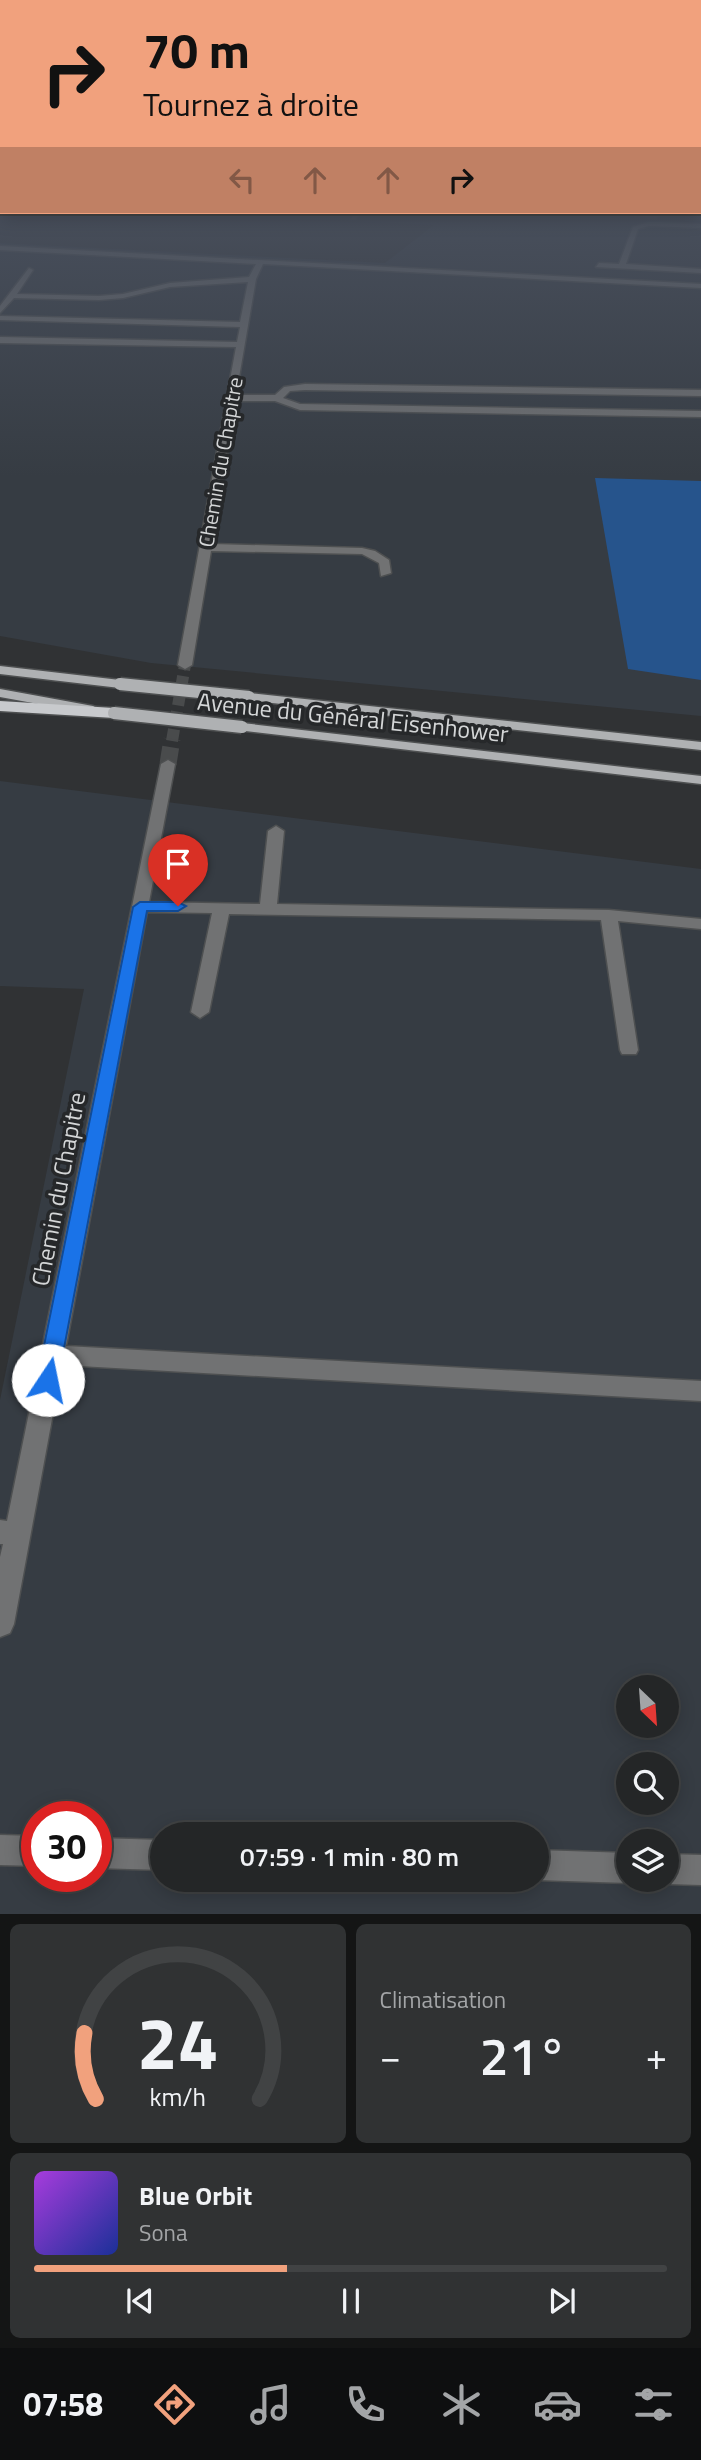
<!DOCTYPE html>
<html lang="fr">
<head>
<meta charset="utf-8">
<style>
	:root { --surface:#242627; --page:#303233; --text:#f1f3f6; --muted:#a3a5a7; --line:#414344; --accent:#f1a17d }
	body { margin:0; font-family:"Titillium Web",sans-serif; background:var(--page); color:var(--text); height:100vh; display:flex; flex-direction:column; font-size:26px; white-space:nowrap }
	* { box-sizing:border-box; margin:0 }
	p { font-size:23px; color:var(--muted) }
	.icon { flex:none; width:38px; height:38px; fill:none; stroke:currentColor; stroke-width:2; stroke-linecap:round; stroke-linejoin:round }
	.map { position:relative; height:1914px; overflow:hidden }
	.panel { display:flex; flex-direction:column; gap:10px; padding:10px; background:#141515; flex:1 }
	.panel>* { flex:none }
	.banner { position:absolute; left:0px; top:0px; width:702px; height:214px; box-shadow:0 4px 18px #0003,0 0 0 2px var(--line); background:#f1a17d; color:#111; overflow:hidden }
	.needle { width:46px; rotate:155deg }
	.buttons { position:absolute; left:616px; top:1675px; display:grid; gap:14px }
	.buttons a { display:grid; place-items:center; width:63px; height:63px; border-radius:50%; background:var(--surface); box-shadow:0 4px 18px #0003,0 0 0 2px var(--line); font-size:35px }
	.speed { position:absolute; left:21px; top:1801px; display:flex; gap:14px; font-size:35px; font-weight:700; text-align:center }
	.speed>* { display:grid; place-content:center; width:91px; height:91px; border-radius:50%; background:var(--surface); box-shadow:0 4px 18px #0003,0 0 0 2px var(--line); line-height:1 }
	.speed .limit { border:10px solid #d22; background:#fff; color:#111 }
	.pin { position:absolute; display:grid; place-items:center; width:60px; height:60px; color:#fff; margin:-72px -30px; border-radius:50% 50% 50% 0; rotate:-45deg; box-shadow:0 0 7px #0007 }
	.pin .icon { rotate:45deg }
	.me { position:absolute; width:77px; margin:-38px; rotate:11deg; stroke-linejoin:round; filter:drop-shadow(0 0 5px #0008) }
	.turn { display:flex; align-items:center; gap:24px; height:147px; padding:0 28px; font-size:32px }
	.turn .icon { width:91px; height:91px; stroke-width:2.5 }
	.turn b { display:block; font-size:49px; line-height:60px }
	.lanes { display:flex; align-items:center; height:66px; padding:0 28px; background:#0003; justify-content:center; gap:35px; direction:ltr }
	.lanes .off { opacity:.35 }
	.big { font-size:52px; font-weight:600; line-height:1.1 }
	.panel .widget { flex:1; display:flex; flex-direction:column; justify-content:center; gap:10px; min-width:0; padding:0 24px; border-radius:10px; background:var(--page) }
	.panel .dial { align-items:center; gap:0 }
	.dial svg { height:182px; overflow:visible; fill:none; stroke:var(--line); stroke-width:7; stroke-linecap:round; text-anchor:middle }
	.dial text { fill:var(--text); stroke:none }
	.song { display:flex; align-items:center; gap:21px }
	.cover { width:84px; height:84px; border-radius:10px; background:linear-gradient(135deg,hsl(280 70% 55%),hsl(230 70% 35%)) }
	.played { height:7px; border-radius:4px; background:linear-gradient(90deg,var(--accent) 40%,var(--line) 40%) }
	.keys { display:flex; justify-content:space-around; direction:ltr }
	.heat { display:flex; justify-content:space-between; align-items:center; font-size:38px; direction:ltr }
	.panel .tiles { flex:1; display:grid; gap:10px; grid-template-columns:1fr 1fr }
	.widget:last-child { grid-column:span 2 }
	.trip { position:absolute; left:150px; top:1822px; width:399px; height:70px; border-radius:35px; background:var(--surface); box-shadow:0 4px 18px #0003,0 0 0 2px var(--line); font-weight:600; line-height:70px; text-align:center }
	.menu { display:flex; height:112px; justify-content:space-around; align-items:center; background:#0e0f10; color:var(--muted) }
	.menu .icon { width:49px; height:49px }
	.menu .on { color:var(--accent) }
	.menu b { font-size:32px; color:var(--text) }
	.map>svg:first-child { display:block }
</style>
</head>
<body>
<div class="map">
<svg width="701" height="1914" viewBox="0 0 701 1914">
	<rect width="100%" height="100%" fill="#303234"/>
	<!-- built -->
	<path fill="#363c43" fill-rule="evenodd" d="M701 209V716L151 663 0 636V243L385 263 434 225 170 212H700Z
		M0 781 701 869V1914H0V1400L84 989 0 986ZM628 1687H667V1726H628ZM628 1764H667V1802H628ZM37 1816H96V1876H37ZM163 1834H537V1880H163ZM628 1841H667V1880H628Z"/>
	<!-- green -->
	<path fill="#26548c" d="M595 478 701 481V680L628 669Z"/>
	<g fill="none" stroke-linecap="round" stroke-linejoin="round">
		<!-- minor-tunnel-far1 -->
		<path stroke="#494b4c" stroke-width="12" stroke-dasharray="12 6" stroke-linecap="butt" d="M172 741 185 665"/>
		<!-- minor-tunnel -->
		<path stroke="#494b4c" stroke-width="17" stroke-dasharray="17 8" stroke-linecap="butt" d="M168 764 172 739"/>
		<defs>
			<path id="minor" d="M356 212H362L355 219H351Z
				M598 212 659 216 656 218Z
				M649 222 701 224V228L649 226 638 229 626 264 701 269V273L596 267 599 263 619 264 633 227Z
				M0 246 701 284V288L263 264 256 279 236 395H275L284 387 305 384 701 390V396L305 390 290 391 283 398 300 404 701 411V417L300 410 275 401H236L212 544 362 548 375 551 389 560 391 573 381 576 379 563 362 554 211 551 192 665 185 669 178 665 236 347 0 343V337L237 342 240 327 0 320V316L240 322 248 282 170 287 123 298 99 300 14 298 0 313V306L29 268 33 270 17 294 99 296 123 294 170 283 249 277 256 264 0 250Z
				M168 760 175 764 149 902 260 904 268 831 276 826 284 831 277 904 609 910 701 919V929L618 921 638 1050 636 1054H622L620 1050 601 920 229 914 209 1012 200 1018 191 1012 212 913 147 912 66 1346 701 1381V1401L62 1365 14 1624 10 1633 0 1637V1557L3 1544H0V1520L7 1521 161 764Z
				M0 1835 37 1836V1866L0 1865Z
				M96 1838 163 1840V1870L96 1868Z
				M537 1850 628 1853V1880H638L628 1883 537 1880H535H537Z
				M667 1854 701 1855V1885L667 1884 656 1880H667Z"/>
			<path id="major" d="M0 666 120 680 127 684 120 688 0 674Z
				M0 689 93 706 100 710 93 714 0 697Z
				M249 693 701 742V750L244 700 242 697Z
				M242 723 701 776V784L237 730 235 727Z"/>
			<path id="highway" d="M0 701 114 708 122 713 114 718 0 711Z"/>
		</defs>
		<!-- minor casing -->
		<use href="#minor" stroke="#4e5051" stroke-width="3"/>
		<!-- major casing -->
		<use href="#major" stroke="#4e5051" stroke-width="3"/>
		<!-- highway casing -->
		<use href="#highway" stroke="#4e5051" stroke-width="3"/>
		<!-- minor -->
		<use href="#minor" fill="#717273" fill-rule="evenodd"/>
		<!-- major -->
		<use href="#major" fill="#afb1b3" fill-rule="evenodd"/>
		<!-- highway -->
		<use href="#highway" fill="#c8cacd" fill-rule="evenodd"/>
		<defs>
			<path id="major-bridge" d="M120 684 249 697
				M114 713 242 727"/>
		</defs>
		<!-- major-bridge casing -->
		<use href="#major-bridge" stroke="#4e5051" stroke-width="15" stroke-linecap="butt"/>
		<!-- major-bridge -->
		<use href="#major-bridge" stroke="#afb1b3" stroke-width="12"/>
	</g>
	<!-- sky -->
	<linearGradient id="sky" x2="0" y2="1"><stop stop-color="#1a1c1d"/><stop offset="0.44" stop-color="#484f5c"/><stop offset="1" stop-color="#484f5c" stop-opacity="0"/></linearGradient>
	<rect width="701" height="477" fill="url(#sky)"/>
	<!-- route -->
	<path fill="#1a73e8" stroke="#114b97" stroke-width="2" d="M140 902H178L186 906 178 911H147L58 1380 55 1387 48 1389 40 1387 37 1380 133 907Z"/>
	<g text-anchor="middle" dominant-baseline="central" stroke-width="7" stroke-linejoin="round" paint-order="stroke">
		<!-- far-street labels -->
		<g font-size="21" fill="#d4d6d7" stroke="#26282a">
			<text transform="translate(220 462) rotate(-80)">Chemin du Chapitre</text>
		</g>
		<!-- street labels -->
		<g font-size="24" fill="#d4d6d7" stroke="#26282a">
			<text transform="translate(353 717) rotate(6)">Avenue du Général Eisenhower</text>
			<text transform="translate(58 1189) rotate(-79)">Chemin du Chapitre</text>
		</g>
	</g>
</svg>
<div class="buttons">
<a><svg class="needle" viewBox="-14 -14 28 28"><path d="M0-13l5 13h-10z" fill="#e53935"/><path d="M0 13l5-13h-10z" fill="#a3a5a7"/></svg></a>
<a><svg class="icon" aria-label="search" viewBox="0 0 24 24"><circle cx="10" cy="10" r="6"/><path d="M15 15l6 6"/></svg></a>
<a><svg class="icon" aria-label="layers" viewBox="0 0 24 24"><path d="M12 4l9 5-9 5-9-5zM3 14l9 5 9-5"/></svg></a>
</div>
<div class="speed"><div class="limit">30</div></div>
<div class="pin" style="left:178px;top:906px;background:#d93025"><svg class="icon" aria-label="arrive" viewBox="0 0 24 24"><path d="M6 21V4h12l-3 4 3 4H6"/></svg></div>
<svg class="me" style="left:48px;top:1380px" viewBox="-20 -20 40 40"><circle r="19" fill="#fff"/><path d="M0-13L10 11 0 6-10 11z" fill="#1a73e8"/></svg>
<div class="trip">07:59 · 1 min · 80 m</div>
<div class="banner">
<div class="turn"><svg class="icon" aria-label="right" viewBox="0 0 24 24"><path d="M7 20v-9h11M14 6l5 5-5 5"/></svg><div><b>70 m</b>Tournez à droite</div></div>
<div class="lanes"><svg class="icon off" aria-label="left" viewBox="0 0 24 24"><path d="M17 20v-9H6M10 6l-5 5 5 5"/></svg><svg class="icon off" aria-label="ahead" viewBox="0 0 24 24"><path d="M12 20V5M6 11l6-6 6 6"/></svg><svg class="icon off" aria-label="ahead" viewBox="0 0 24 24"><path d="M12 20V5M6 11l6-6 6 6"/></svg><svg class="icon" aria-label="right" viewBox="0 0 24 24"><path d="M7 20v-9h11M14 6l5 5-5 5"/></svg></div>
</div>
</div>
<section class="panel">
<div class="tiles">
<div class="widget dial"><svg viewBox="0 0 100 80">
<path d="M14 69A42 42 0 1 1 86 69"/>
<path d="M14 69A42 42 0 0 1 9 40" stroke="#f1a17d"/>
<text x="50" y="56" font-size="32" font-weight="700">24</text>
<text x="50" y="72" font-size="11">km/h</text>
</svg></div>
<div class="widget"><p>Climatisation</p>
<div class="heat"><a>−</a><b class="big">21°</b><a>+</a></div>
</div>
<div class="widget">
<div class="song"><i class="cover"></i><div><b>Blue Orbit</b><p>Sona</p></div></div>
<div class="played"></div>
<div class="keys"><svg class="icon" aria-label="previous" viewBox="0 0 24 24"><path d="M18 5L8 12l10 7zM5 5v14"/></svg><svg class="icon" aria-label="pause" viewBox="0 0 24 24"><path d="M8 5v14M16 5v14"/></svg><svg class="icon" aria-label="next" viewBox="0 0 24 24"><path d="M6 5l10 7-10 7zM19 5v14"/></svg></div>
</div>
</div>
</section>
<nav class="menu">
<b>07:58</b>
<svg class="icon on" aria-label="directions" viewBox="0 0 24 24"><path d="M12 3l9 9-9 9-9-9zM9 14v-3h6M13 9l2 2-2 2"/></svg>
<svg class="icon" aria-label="music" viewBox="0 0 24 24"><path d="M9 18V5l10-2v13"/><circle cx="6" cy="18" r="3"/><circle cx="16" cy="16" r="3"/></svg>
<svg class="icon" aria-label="phone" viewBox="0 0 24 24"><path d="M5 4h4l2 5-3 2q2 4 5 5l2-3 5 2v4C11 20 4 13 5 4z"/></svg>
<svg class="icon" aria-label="climate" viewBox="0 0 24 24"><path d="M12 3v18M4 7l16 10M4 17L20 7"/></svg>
<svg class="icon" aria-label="car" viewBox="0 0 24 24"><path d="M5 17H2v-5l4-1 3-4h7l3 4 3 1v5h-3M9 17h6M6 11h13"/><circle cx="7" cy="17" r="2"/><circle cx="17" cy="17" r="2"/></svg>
<svg class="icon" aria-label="filters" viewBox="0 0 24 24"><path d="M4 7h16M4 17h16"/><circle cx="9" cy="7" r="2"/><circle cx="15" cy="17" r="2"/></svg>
</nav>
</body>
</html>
